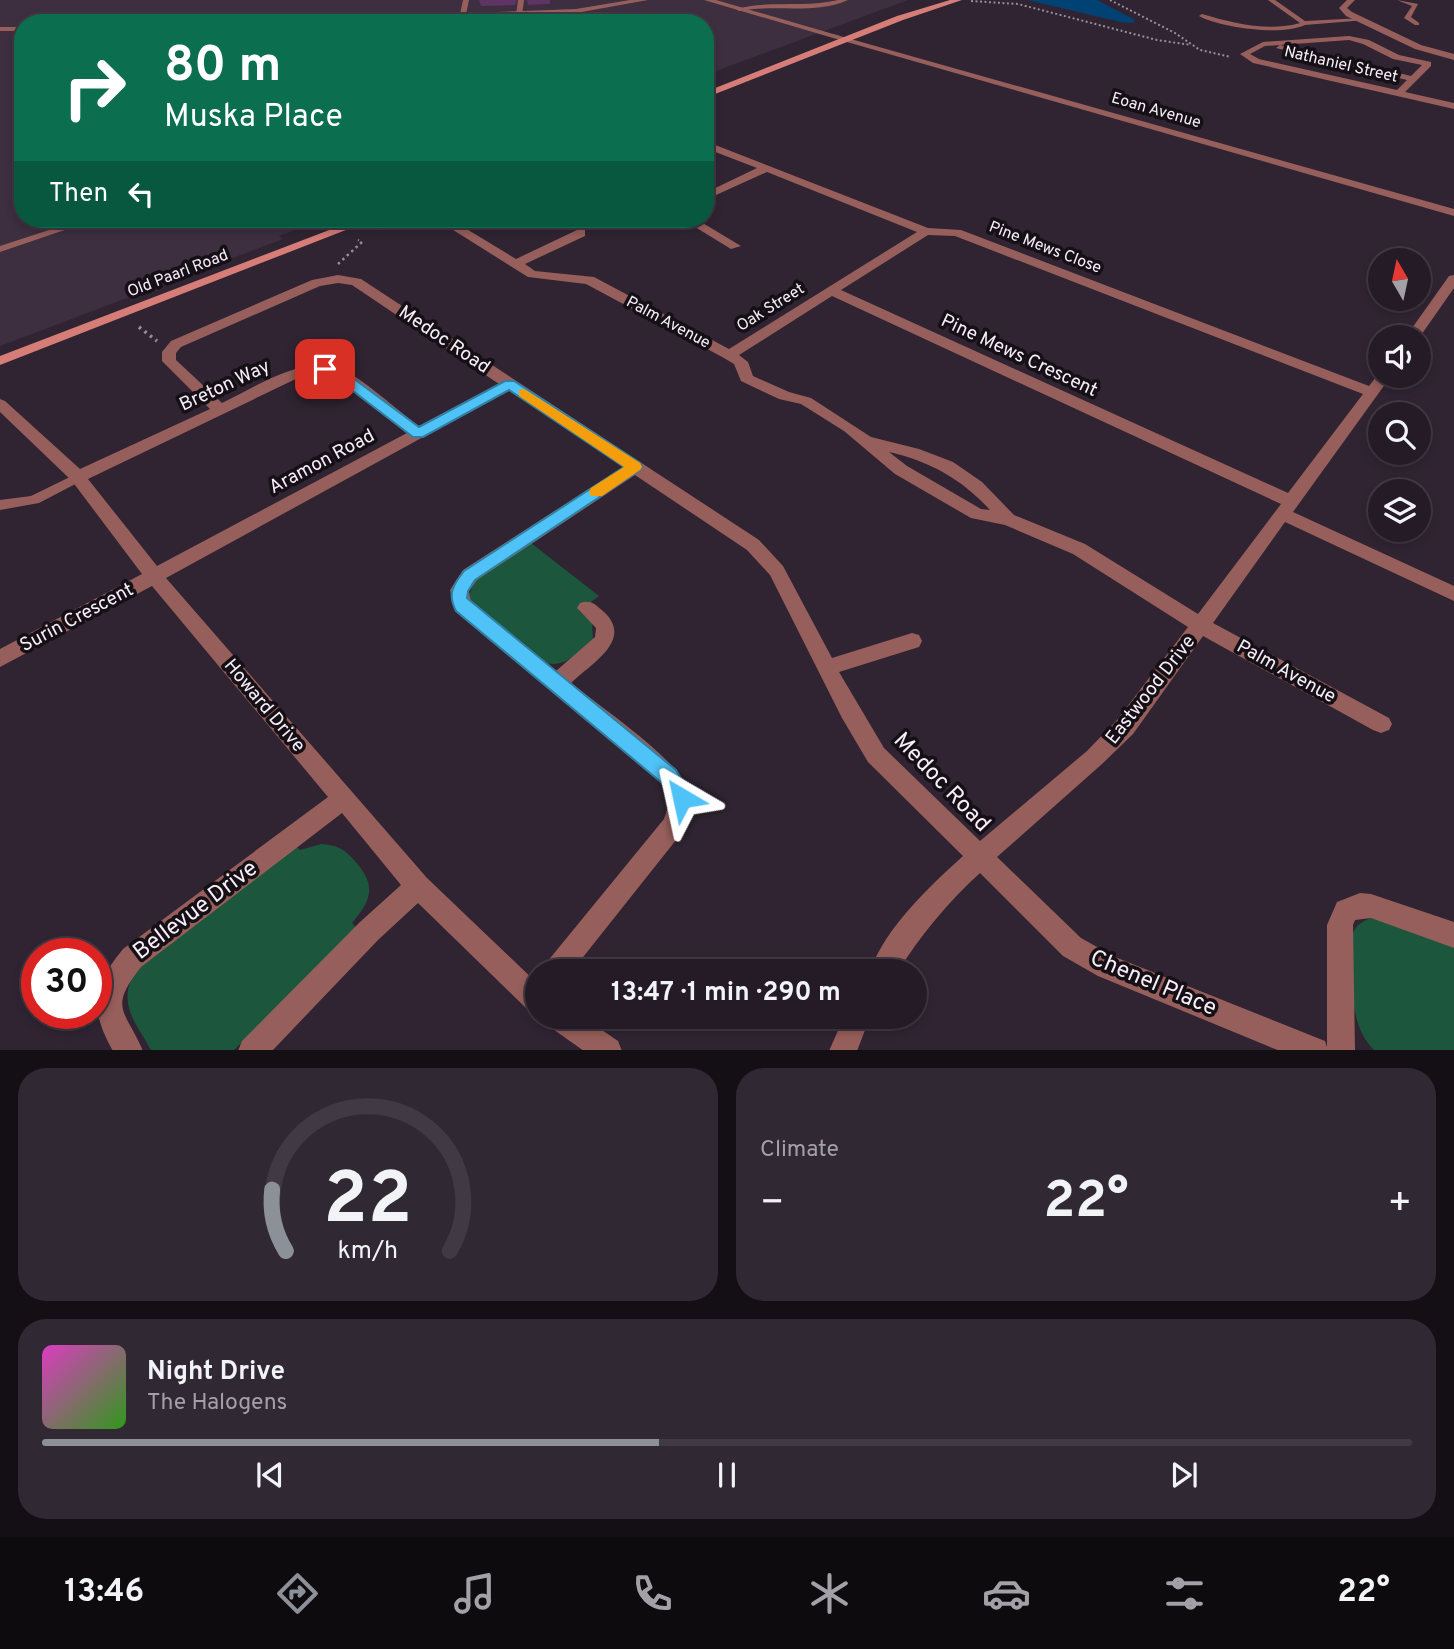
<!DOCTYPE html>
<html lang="en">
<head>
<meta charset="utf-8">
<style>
	:root { --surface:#241b26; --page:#302832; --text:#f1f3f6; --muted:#a3a1a7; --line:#413943; --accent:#8c9099 }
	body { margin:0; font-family:Overpass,sans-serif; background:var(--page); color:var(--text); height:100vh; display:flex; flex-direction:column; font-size:26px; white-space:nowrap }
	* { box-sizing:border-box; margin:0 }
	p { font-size:23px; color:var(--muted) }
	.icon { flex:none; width:38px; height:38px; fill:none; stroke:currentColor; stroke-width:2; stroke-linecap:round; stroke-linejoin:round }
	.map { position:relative; height:1050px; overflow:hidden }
	.panel { display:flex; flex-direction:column; gap:18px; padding:18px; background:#140f15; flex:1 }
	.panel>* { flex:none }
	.guide { position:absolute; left:14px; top:14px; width:700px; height:214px; border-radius:28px; box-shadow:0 4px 10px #0003,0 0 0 2px var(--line); background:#0b6e4f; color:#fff; overflow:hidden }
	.needle { width:46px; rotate:351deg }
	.fabs { position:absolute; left:1368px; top:248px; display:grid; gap:14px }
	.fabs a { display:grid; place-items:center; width:63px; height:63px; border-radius:50%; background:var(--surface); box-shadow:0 4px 10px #0003,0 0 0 2px var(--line); font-size:35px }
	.speed { position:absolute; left:21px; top:938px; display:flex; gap:14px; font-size:35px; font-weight:700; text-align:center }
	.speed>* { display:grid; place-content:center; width:91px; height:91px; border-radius:50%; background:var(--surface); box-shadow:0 4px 10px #0003,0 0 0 2px var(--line); line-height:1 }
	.speed .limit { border:10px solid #d22; background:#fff; color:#111 }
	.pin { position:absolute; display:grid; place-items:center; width:60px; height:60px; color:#fff; margin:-30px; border-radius:14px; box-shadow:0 4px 10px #0006 }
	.me { position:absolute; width:77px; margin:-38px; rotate:324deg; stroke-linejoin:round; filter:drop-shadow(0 0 5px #0008) }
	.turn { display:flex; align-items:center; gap:24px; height:147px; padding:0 35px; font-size:32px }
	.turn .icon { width:91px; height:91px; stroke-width:2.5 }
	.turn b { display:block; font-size:49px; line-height:60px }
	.then { display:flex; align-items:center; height:66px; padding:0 35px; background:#0003; gap:14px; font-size:26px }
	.big { font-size:52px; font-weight:700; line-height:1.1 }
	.panel .widget { flex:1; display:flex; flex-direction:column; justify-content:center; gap:10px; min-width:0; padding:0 24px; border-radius:28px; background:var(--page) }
	.panel .dial { align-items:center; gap:0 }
	.dial svg { height:182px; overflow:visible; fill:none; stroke:var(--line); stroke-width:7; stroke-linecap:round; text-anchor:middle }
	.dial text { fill:var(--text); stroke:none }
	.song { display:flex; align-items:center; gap:21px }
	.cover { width:84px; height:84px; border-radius:10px; background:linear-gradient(135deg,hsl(310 70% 55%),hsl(110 70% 35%)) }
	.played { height:7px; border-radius:4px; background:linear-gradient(90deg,var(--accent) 45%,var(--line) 45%) }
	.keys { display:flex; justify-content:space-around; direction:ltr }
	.heat { display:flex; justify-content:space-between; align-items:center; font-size:38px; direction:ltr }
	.panel .tiles { flex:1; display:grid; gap:18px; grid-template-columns:1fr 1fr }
	.widget:last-child { grid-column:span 2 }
	.trip { position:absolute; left:525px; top:959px; width:402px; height:70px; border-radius:35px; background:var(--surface); box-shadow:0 4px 10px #0003,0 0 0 2px var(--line); font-weight:700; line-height:70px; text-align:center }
	.tabs { display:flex; height:112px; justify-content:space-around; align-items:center; background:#0e0b0f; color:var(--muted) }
	.tabs .icon { width:49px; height:49px }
	.tabs .active { color:var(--accent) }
	.tabs b { font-size:32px; color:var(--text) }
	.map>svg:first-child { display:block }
</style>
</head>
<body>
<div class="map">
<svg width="1454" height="1051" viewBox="0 0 1454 1051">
	<rect width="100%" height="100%" fill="#302432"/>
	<!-- built -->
	<path fill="#3d2e40" d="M0 0H908L705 75V23H23V219H324L279 236 283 239 0 346Z"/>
	<!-- green -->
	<path fill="#1c563c" d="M531 543 599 596 579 611 592 622 593 639C577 654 562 672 538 660L470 600C467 573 510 556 531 543Z
		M321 844C337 845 344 849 354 860 376 884 373 899 352 923L357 928 234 1050H151C135 1021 117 1004 135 971L296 846 300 850Z
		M1371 918 1454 944V1050H1374C1346 1022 1353 975 1351 938 1355 926 1360 922 1371 918Z"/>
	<!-- water -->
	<path fill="#014274" d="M1027 0H1097L1135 20 1133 23 1121 22Z"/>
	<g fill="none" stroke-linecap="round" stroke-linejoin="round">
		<!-- path-far2 -->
		<path stroke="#978d98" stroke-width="2" stroke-dasharray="2 2.5" stroke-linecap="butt" d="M1110 0 1175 33 1200 50 1231 57
			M971 1 1018 4 1157 40 1191 45"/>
		<!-- path-far1 -->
		<path stroke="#978d98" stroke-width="2.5" stroke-dasharray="2.5 3.5" stroke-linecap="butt" d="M381 229 406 219
			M338 264 362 242 358 240"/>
		<!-- path -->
		<path stroke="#978d98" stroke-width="3.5" stroke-dasharray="2.5 4.5" stroke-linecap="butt" d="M139 327 157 341"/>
		<!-- service -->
		<path fill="#975f5b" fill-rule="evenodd" d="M463 0H469L466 14 463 16 460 14Z
			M518 0H524L521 23H515Z
			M838 0H848C816 15 774 4 739 11L736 9C766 0 805 8 838 0Z
			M1268 0H1275L1305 21 1363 18 1366 20 1305 25C1282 36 1221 28 1199 16L1202 14C1232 23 1269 32 1300 23Z
			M1397 0 1418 4 1411 17 1419 23V25H1415L1404 18 1412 6Z
			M23 54V67L20 65V56Z
			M83 219H97L0 252V246Z
			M78 473 83 474 85 477 83 480 39 503 0 510V500L31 496Z"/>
		<!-- minor -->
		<path fill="#975f5b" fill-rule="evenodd" d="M630 0H648L576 13 287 23H202L576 9Z
			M704 0H716L840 36 833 38Z
			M1347 0H1355L1347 8 1352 12 1421 45 1454 54V60L1415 49 1346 16 1339 8Z
			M0 27H23V31H0Z
			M1349 36 1369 40 1399 55 1431 62V66L1405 92 1454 103V109L1253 63 1240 54 1263 42ZM1349 40 1363 44 1393 59 1422 65 1411 76 1280 45 1276 48 1407 80 1397 90 1259 59 1250 54 1265 46Z
			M705 141 928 228 961 230 1369 386 1379 373 1381 376H1391L1293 512 1454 586V601L1285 522 1213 623 1389 718 1392 724 1389 730 1381 733 1373 730 1203 636 1133 734 1102 764 997 857 1081 938 1115 957 1325 1041 1327 1047V925L1337 902 1360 893 1371 894 1454 922V948L1371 918 1355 920 1353 925 1355 1051H1280L1098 976 1063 956 980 873C948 902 921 935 898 971H870C886 927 929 887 963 856L868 762 842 718 770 575 747 550 635 475 477 580 469 591 471 603 556 671 595 637 596 628 577 608 580 603C591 599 596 605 604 612 634 640 591 664 571 683 599 706 681 761 691 794 695 808 688 823 680 835L572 971H543L547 962 664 819 670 801 661 783 455 611 450 590 463 570 623 467 509 390 166 578 427 878 537 983V1014L528 1010 418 903 378 940 272 1051H238L242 1041 360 922 401 885 342 813 141 967C108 1009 125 1009 143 1051H113C89 1008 92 987 123 949L328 797 152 586 0 667V649L142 574 72 481 0 412V399L5 401 80 469 210 409 162 361V352L171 341 312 280 338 275 361 279 759 540 783 566 832 658 912 633 919 635 922 641 919 647 839 672 884 748 980 841 1087 751 1117 720 1188 627 1073 554 1005 525 971 518 895 474 844 431 801 404 779 399 741 381 734 364 724 358 586 284 528 277 450 228 460 225 516 259 577 230H585V236L525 264 535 271 594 277 729 349 917 232 767 172 705 200V193L757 168 705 148ZM928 235 955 236 1363 394 1288 493 841 290ZM338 283 352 285 499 384 419 426C402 414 357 374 340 368 301 355 256 387 222 403L176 360V353L181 347 320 286ZM832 296 1281 504 1198 614 1085 544 1014 515 982 482 953 462 919 449 871 437 811 398 789 392 753 376 748 362 739 355ZM317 373 333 376 407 433 157 566 88 479 302 376ZM889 452C929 461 962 479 990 510L981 509 907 466Z
			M682 219H696L741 246 731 249Z
			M1454 275V288L1419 338H1405L1449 276Z
			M547 1017H583L618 1041 622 1051H584L550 1027Z
			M844 1017H870L857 1051H829Z"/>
		<!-- tertiary -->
		<path fill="#975f5b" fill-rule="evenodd" d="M833 34 1454 209V216L833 38Z"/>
		<!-- secondary -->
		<path fill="#d57d76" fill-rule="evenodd" d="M950 0H962L903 20 705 98V92L897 16Z
			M358 219H374L0 365V356Z"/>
	</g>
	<!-- wall -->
	<path fill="#5d3464" d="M479 0H517L515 5 481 6Z
		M527 0H550V4L528 5Z"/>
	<!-- route -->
	<path fill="#4fc3f7" stroke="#337fa1" stroke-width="2" d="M325 365 342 370 419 427 505 381H514L640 463 642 467 640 470 475 580 468 591 467 598 676 770 692 798 689 805 682 807 674 805 662 783 456 611C447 594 453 585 464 571L624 467 509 390 423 437H413L332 375 320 372 318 369Z"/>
	<!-- slow -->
	<path fill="#f59e0b" d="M524 389 640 463 642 467 640 470 602 496H591L589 492 591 488 624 467 519 396V390Z"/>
	<g text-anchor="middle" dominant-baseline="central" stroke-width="7" stroke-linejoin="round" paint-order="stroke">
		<!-- far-street labels -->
		<g font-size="16" fill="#f7eff8" stroke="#151016">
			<text transform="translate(1341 65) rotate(13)">Nathaniel Street</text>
			<text transform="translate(1156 111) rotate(16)">Eoan Avenue</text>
			<text transform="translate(1045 248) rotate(21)">Pine Mews Close</text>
			<text transform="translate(178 274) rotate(-21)">Old Paarl Road</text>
			<text transform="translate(771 308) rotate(-32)">Oak Street</text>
			<text transform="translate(668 323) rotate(28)">Palm Avenue</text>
		</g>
		<!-- street labels -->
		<g font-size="19" fill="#f7eff8" stroke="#151016">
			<text transform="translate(444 340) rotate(34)">Medoc Road</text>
			<text transform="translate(1019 356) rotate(25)">Pine Mews Crescent</text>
			<text transform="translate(225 386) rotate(-25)">Breton Way</text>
			<text transform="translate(322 462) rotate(-28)">Aramon Road</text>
			<text transform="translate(77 618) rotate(-28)">Surin Crescent</text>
			<text transform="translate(1286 672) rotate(29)">Palm Avenue</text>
			<text transform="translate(1151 690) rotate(-52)">Eastwood Drive</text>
			<text transform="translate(264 706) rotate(50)">Howard Drive</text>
		</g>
		<!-- near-street labels -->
		<g font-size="23" fill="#f7eff8" stroke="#151016">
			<text transform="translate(941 783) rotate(46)">Medoc Road</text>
			<text transform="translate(196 911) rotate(-37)">Bellevue Drive</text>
			<text transform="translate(1153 984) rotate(23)">Chenel Place</text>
		</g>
	</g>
</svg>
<div class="fabs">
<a><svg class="needle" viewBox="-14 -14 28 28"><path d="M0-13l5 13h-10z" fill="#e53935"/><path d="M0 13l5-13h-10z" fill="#a3a1a7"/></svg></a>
<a><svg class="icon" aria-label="sound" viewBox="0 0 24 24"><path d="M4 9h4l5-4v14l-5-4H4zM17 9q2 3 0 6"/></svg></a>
<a><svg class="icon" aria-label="search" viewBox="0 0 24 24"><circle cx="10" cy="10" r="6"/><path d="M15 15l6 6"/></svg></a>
<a><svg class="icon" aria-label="layers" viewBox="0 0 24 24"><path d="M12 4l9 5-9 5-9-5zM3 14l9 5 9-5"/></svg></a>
</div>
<div class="speed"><div class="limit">30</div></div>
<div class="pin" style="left:325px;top:369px;background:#d93025"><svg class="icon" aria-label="arrive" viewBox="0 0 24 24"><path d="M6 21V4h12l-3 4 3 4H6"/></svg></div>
<svg class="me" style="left:682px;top:798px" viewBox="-20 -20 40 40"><path d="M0-17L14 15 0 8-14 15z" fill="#4fc3f7" stroke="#fff" stroke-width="4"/></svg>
<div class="trip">13:47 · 1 min · 290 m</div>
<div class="guide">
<div class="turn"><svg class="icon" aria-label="right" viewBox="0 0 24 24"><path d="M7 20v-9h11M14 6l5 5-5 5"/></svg><div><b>80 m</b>Muska Place</div></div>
<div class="then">Then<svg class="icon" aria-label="left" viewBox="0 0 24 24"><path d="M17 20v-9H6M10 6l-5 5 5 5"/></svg></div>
</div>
</div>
<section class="panel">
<div class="tiles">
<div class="widget dial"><svg viewBox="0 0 100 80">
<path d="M14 69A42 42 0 1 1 86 69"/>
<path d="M14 69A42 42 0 0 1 8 42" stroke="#8c9099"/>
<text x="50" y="56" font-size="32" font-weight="700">22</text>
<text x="50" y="72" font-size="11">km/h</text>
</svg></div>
<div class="widget"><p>Climate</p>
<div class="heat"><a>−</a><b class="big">22°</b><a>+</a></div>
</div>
<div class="widget">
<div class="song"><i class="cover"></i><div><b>Night Drive</b><p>The Halogens</p></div></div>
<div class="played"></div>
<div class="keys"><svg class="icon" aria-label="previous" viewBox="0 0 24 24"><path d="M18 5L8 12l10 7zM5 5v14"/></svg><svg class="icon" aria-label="pause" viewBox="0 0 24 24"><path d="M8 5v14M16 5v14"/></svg><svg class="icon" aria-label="next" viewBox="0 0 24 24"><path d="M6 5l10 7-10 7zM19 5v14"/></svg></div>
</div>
</div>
</section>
<nav class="tabs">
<b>13:46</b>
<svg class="icon active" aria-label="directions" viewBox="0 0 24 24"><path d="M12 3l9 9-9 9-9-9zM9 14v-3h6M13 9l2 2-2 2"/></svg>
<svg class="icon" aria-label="music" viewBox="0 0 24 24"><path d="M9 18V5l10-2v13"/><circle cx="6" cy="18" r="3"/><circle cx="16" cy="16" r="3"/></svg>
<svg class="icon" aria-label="phone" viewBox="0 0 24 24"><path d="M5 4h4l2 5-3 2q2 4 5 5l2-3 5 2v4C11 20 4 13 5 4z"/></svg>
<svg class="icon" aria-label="climate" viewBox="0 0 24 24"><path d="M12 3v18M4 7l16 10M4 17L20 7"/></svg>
<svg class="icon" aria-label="car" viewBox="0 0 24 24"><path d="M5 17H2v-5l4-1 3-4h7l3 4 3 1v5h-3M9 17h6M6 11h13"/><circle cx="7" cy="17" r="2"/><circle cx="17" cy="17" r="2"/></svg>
<svg class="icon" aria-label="filters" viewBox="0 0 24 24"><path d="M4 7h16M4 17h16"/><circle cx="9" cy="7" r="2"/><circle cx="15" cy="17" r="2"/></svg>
<b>22°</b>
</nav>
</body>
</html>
